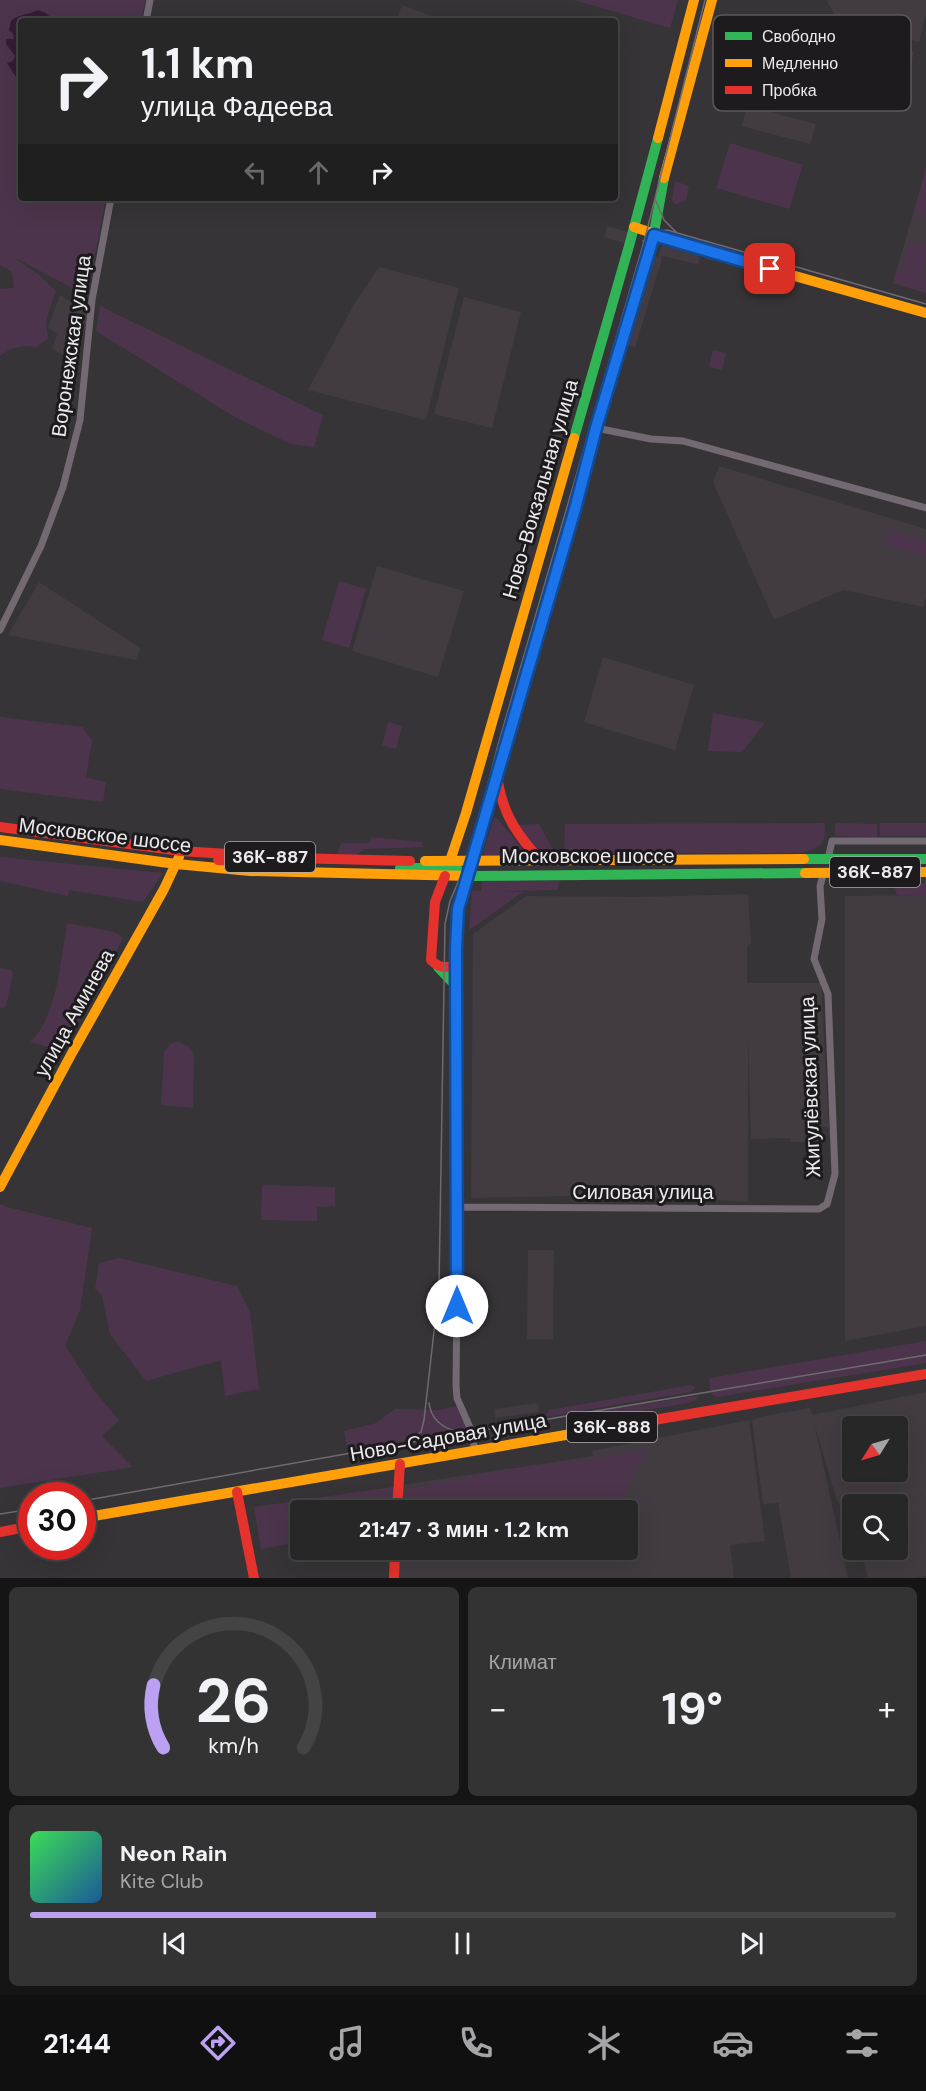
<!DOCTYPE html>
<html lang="ru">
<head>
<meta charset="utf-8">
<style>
	:root { --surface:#282728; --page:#343334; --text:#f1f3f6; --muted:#a5a5a8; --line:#444445; --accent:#bca0f2 }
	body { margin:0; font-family:"DM Sans",sans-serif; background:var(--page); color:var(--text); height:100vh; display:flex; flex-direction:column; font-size:22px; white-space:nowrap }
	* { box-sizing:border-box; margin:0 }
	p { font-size:20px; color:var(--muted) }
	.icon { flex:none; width:33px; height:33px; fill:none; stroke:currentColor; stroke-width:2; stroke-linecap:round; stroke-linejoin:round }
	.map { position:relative; height:1578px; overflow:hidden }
	.drawer { display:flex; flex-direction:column; gap:9px; padding:9px; background:#161516; flex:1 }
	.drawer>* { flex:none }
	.banner { position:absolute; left:18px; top:18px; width:600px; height:183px; border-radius:6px; box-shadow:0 6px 24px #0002,0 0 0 2px var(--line); background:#282728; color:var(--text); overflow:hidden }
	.needle { width:39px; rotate:233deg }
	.controls { position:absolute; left:842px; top:1416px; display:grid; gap:12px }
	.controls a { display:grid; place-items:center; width:66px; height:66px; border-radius:6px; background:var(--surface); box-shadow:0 6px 24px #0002,0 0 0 2px var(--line); font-size:30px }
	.speed { position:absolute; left:18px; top:1482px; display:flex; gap:12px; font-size:30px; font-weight:700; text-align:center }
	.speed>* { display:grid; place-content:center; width:78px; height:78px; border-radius:50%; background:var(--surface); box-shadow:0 6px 24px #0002,0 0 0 2px var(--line); line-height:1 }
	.speed .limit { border:9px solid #d22; background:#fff; color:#111 }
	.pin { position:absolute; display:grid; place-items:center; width:51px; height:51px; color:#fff; margin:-26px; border-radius:12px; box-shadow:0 3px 9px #0006 }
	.me { position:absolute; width:66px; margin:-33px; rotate:0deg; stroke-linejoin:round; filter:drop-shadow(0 0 4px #0008) }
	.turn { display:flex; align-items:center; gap:21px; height:126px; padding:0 24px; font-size:27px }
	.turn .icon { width:78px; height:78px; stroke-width:2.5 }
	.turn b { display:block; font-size:42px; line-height:51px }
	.lanes { display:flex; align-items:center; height:57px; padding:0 24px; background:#0003; justify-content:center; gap:30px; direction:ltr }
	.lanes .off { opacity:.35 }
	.big { font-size:45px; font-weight:700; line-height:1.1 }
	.drawer .widget { flex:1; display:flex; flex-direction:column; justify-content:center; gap:9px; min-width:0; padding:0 21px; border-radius:9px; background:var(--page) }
	.drawer .dial { align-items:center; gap:0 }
	.dial svg { height:156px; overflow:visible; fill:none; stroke:var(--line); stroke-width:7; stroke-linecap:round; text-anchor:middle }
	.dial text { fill:var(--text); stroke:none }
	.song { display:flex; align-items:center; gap:18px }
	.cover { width:72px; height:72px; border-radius:9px; background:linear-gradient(135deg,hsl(130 70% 55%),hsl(210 70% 35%)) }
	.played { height:6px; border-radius:3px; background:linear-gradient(90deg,var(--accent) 40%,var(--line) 40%) }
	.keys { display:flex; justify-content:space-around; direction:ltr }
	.heat { display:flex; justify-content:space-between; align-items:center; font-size:33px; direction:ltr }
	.drawer .tiles { flex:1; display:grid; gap:9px; grid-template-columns:1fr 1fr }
	.widget:last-child { grid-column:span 2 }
	.trip { position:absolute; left:290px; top:1500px; width:348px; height:60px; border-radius:6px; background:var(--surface); box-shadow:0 6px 24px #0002,0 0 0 2px var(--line); font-weight:700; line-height:60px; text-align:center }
	.tab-bar { display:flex; height:96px; justify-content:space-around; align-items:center; background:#101010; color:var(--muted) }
	.tab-bar .icon { width:42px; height:42px }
	.tab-bar .selected { color:var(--accent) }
	.tab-bar b { font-size:27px; color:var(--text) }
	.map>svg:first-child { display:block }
</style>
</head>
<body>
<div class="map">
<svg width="926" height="1578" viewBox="0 0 926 1578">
	<rect width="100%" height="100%" fill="#363436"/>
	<!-- built -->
	<path fill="#423b42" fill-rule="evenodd" d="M826 0H926V15L919 42 838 20Z
		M402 5 446 21H396Z
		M748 106 816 124 810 144 741 126Z
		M926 168V293L893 283Z
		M607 226 628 232 624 243 604 237Z
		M662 245 696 253 700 258 698 264 661 256 662 259 635 348 625 345 652 255 658 257Z
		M379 267 459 288 426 420 308 390 354 304Z
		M60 295 88 312 80 354 73 362 52 348 57 334 48 327Z
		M464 297 521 312 492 428 434 414Z
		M719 466 926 529V597L923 607 843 590 774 620 713 482Z
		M377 566 464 591 438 677 352 651Z
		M39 582 140 648 136 660 8 635Z
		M603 657 694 685 675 750 584 722Z
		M748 894 751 943 747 946V983H821L829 1128 819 1126 820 1142H790V1138L751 1139 748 1035V1202L622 1195 471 1198 473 934 526 896 640 897Z
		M926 895V1326L845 1341V896Z
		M528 1250H554L553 1339H527Z
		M926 1392V1576L914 1578H868L861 1550H897V1504H852V1521L837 1500 814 1423 848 1578H791L778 1503 763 1504 752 1420 769 1415 810 1408 812 1415ZM852 1426H897V1472H852Z
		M538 1403 539 1412 495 1418 494 1409Z
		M749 1420 765 1541 730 1545 734 1578H397L399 1550H627V1510H401L402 1485 593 1456 592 1451Z"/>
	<!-- green -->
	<path fill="#4c354c" d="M0 0H146L140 21H21V198H106L87 296 12 256 39 275 56 291C51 305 42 323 49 338L37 347C22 345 12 346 0 356V289L14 288 12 272 0 265Z
		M574 0H678L670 28Z
		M901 48 914 52 903 93 883 87 891 60 897 62Z
		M730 143 803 165 789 209 716 188Z
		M926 168V216L914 213Z
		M675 181 689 186 686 200 675 205 672 200Z
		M926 240V259L921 277 926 279V293L893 283 897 268 902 269 909 243 924 246Z
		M100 306 323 415 314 447 291 444 238 419 96 331Z
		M713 350 726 353 722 370 709 367Z
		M890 530 926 541V556L886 545Z
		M339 581 366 589 349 648 322 640Z
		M713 713 765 723 742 752 708 751Z
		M0 717 82 727 92 740 86 777 106 782 103 802 0 789Z
		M388 722 402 726 396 749 382 745Z
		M494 818 498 819 527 855 485 856 483 853Z
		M825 823C825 845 823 846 803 853H564L565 824Z
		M835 823 877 824V837L835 836Z
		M880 823H926V836H880Z
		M539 824 554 851V853C535 853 528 840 518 825Z
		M372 837 422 842 423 847 364 849 356 856 337 854 341 843H369Z
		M0 857 163 873 143 902 69 890 68 896 0 881Z
		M482 880 559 881 558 890 502 891 523 892 469 930 472 890 481 891Z
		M893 883H926V895H897Z
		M67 923 114 932 123 938 63 1051 30 1042C57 1019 61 958 67 923Z
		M0 968 11 970 13 974 6 1006 3 1008 0 1007Z
		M178 1041 188 1046 194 1053 193 1108 161 1105 164 1052 170 1044Z
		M262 1185 335 1187V1206L317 1207V1221L261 1220Z
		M0 1204 7 1207 92 1228 80 1310 65 1346 95 1392 119 1420 102 1436 133 1467 0 1488Z
		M119 1258 237 1286 250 1312 259 1389 225 1396 221 1360 146 1381 110 1334 102 1296 95 1289 99 1263Z
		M926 1341V1363L717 1397 712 1395 709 1383 710 1378Z
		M691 1385 696 1387 691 1392 545 1417 549 1410Z
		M697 1396 696 1400 688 1403 581 1421 580 1414Z
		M460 1405 469 1425 463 1431 348 1451 344 1431 376 1423 395 1409 440 1410Z
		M647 1451 628 1483 621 1510H405L407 1489 503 1470Z
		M399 1486 397 1510H300V1542L261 1549 254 1507Z"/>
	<!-- water -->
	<path fill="#341c35" d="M38 10 46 13 55 21H21V85L7 63 13 61 15 56 6 44V39H14L13 34 9 30 11 21C18 14 29 15 38 10Z"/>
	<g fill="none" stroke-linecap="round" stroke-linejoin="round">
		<!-- street -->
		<path stroke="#726972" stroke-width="7" d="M146 21 150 0
			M596 428 651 439 683 441 926 508
			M0 630 41 546 63 487 80 420 92 300 111 198
			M828 859 832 841H926
			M456 964 455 1173 458 1207 456 1386 457 1398 471 1430 475 1451
			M458 1207 819 1209 827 1204 835 1174 828 994 814 959 822 919 820 886 824 872"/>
		<!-- fast -->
		<path stroke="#30b455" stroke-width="10" d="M574 438 629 246 658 138
			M586 467 653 238 664 178
			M804 859H926
			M400 868H457
			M470 876 805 873
			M438 967 456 986"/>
		<!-- slow -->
		<path stroke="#ff9f0a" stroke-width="10" d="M658 138 694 0
			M664 178 712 0
			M634 227 706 251 926 313
			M0 840 176 864 250 871 470 876
			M425 861 804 859
			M450 861 466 813 574 438
			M805 873 926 872
			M0 1187 72 1053 164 889 179 857
			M82 1518 589 1431"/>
		<!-- jam -->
		<path stroke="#e5322d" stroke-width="10" d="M498 782C503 815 519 837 541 861
			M0 827 181 851 227 854
			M293 858 410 861
			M218 860 301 865
			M472 861 586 467
			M445 876 435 902 431 960C439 968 446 969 456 964L457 919 468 875
			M589 1431 926 1374
			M237 1492 254 1578
			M397 1510 400 1464
			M0 1532 32 1526
			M394 1578 395 1550"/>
		<!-- tram -->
		<path stroke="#6f6a70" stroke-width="1.5" d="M655 199 664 220 677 233
			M643 241 655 232 667 230 926 304
			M429 1403C431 1420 443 1428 458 1432
			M407 1443 421 1432 424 1420 439 1287 445 924 450 901 464 868 477 827 498 745 645 238 705 0
			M82 1501 407 1443 926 1355
			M0 1514 32 1509"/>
	</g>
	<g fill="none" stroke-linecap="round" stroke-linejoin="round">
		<defs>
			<path id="route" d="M457 1306 456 949 458 909 575 509 596 428 654 235 770 269"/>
		</defs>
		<!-- route casing -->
		<use href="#route" stroke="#114b97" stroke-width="15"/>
		<!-- route -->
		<use href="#route" stroke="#1a73e8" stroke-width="10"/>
	</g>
	<g text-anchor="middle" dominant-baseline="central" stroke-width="6" stroke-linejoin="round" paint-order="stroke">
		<!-- shield labels -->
		<g fill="#1d1b1d" stroke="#aeacae" stroke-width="1.5">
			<rect x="225" y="842" width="90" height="30" rx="4.5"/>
			<rect x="830" y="857" width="90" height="30" rx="4.5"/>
			<rect x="567" y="1412" width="90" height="30" rx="4.5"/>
		</g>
		<g font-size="18" font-weight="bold" fill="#eceaec">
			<text x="270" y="857">36К-887</text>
			<text x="875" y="872">36К-887</text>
			<text x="612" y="1427">36К-888</text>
		</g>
		<!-- street labels -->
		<g font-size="20" fill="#eceaec" stroke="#1d1b1d">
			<text transform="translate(71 346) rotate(-82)">Воронежская улица</text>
			<text transform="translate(540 489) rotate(-74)">Ново-Вокзальная улица</text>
			<text transform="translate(105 835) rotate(7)">Московское шоссе</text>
			<text x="588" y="856">Московское шоссе</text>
			<text transform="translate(74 1013) rotate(-61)">улица Аминева</text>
			<text transform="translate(810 1087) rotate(-92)">Жигулёвская улица</text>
			<text x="643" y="1192">Силовая улица</text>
			<text transform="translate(448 1437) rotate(-10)">Ново-Садовая улица</text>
		</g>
	</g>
	<!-- legend -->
	<rect x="713" y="15" width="198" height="96" rx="9" fill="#1d1b1d" stroke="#5b595b" stroke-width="1.5"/>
	<rect x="725" y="32" width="27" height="8" fill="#30b455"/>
	<rect x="725" y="59" width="27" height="8" fill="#ff9f0a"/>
	<rect x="725" y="86" width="27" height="8" fill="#e5322d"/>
	<g font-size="16" fill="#eceaec">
		<text x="762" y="42">Свободно</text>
		<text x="762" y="69">Медленно</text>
		<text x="762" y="96">Пробка</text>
	</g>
</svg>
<div class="controls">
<a><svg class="needle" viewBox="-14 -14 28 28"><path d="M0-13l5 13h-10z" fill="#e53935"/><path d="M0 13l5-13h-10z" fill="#a5a5a8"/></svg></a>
<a><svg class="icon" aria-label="search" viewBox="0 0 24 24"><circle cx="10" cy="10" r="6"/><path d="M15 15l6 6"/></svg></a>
</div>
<div class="speed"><div class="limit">30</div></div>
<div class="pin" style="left:770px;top:269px;background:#d93025"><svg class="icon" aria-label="arrive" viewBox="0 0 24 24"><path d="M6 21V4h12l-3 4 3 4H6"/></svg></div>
<svg class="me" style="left:457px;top:1306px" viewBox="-20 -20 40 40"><circle r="19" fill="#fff"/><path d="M0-13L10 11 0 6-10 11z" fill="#1a73e8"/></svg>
<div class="trip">21:47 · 3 мин · 1.2 km</div>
<div class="banner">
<div class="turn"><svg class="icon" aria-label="right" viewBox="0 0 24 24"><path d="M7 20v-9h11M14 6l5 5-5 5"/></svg><div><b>1.1 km</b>улица Фадеева</div></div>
<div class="lanes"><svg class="icon off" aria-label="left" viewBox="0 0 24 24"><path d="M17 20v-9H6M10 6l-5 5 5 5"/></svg><svg class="icon off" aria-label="ahead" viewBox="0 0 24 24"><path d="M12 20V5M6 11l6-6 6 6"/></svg><svg class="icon" aria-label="right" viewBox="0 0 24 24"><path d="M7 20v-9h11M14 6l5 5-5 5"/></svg></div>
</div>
</div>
<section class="drawer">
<div class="tiles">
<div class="widget dial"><svg viewBox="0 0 100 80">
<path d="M14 69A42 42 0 1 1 86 69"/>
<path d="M14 69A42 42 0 0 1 9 37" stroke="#bca0f2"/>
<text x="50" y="56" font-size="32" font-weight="700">26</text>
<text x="50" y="72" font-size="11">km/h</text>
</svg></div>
<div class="widget"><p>Климат</p>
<div class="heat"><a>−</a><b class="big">19°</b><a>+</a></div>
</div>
<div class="widget">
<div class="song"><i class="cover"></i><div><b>Neon Rain</b><p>Kite Club</p></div></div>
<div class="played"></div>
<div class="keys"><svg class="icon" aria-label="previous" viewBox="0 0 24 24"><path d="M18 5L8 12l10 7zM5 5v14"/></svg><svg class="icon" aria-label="pause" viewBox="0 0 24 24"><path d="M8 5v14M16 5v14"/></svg><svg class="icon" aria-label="next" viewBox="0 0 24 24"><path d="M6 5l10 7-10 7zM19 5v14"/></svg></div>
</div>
</div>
</section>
<nav class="tab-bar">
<b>21:44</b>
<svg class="icon selected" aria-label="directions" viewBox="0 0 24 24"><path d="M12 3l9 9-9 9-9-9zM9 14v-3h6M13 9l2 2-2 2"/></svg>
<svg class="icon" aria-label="music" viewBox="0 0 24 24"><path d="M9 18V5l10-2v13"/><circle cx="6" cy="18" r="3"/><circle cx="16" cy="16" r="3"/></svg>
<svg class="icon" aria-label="phone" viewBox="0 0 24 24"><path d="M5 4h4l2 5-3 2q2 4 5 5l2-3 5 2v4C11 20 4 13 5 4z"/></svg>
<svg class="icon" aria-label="climate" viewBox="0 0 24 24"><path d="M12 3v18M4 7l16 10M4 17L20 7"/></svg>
<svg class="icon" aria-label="car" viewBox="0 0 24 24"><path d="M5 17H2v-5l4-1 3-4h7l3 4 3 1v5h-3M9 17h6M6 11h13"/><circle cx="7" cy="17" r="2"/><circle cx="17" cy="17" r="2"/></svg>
<svg class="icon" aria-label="filters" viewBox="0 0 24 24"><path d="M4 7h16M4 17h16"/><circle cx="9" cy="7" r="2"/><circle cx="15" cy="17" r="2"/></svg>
</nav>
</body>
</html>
